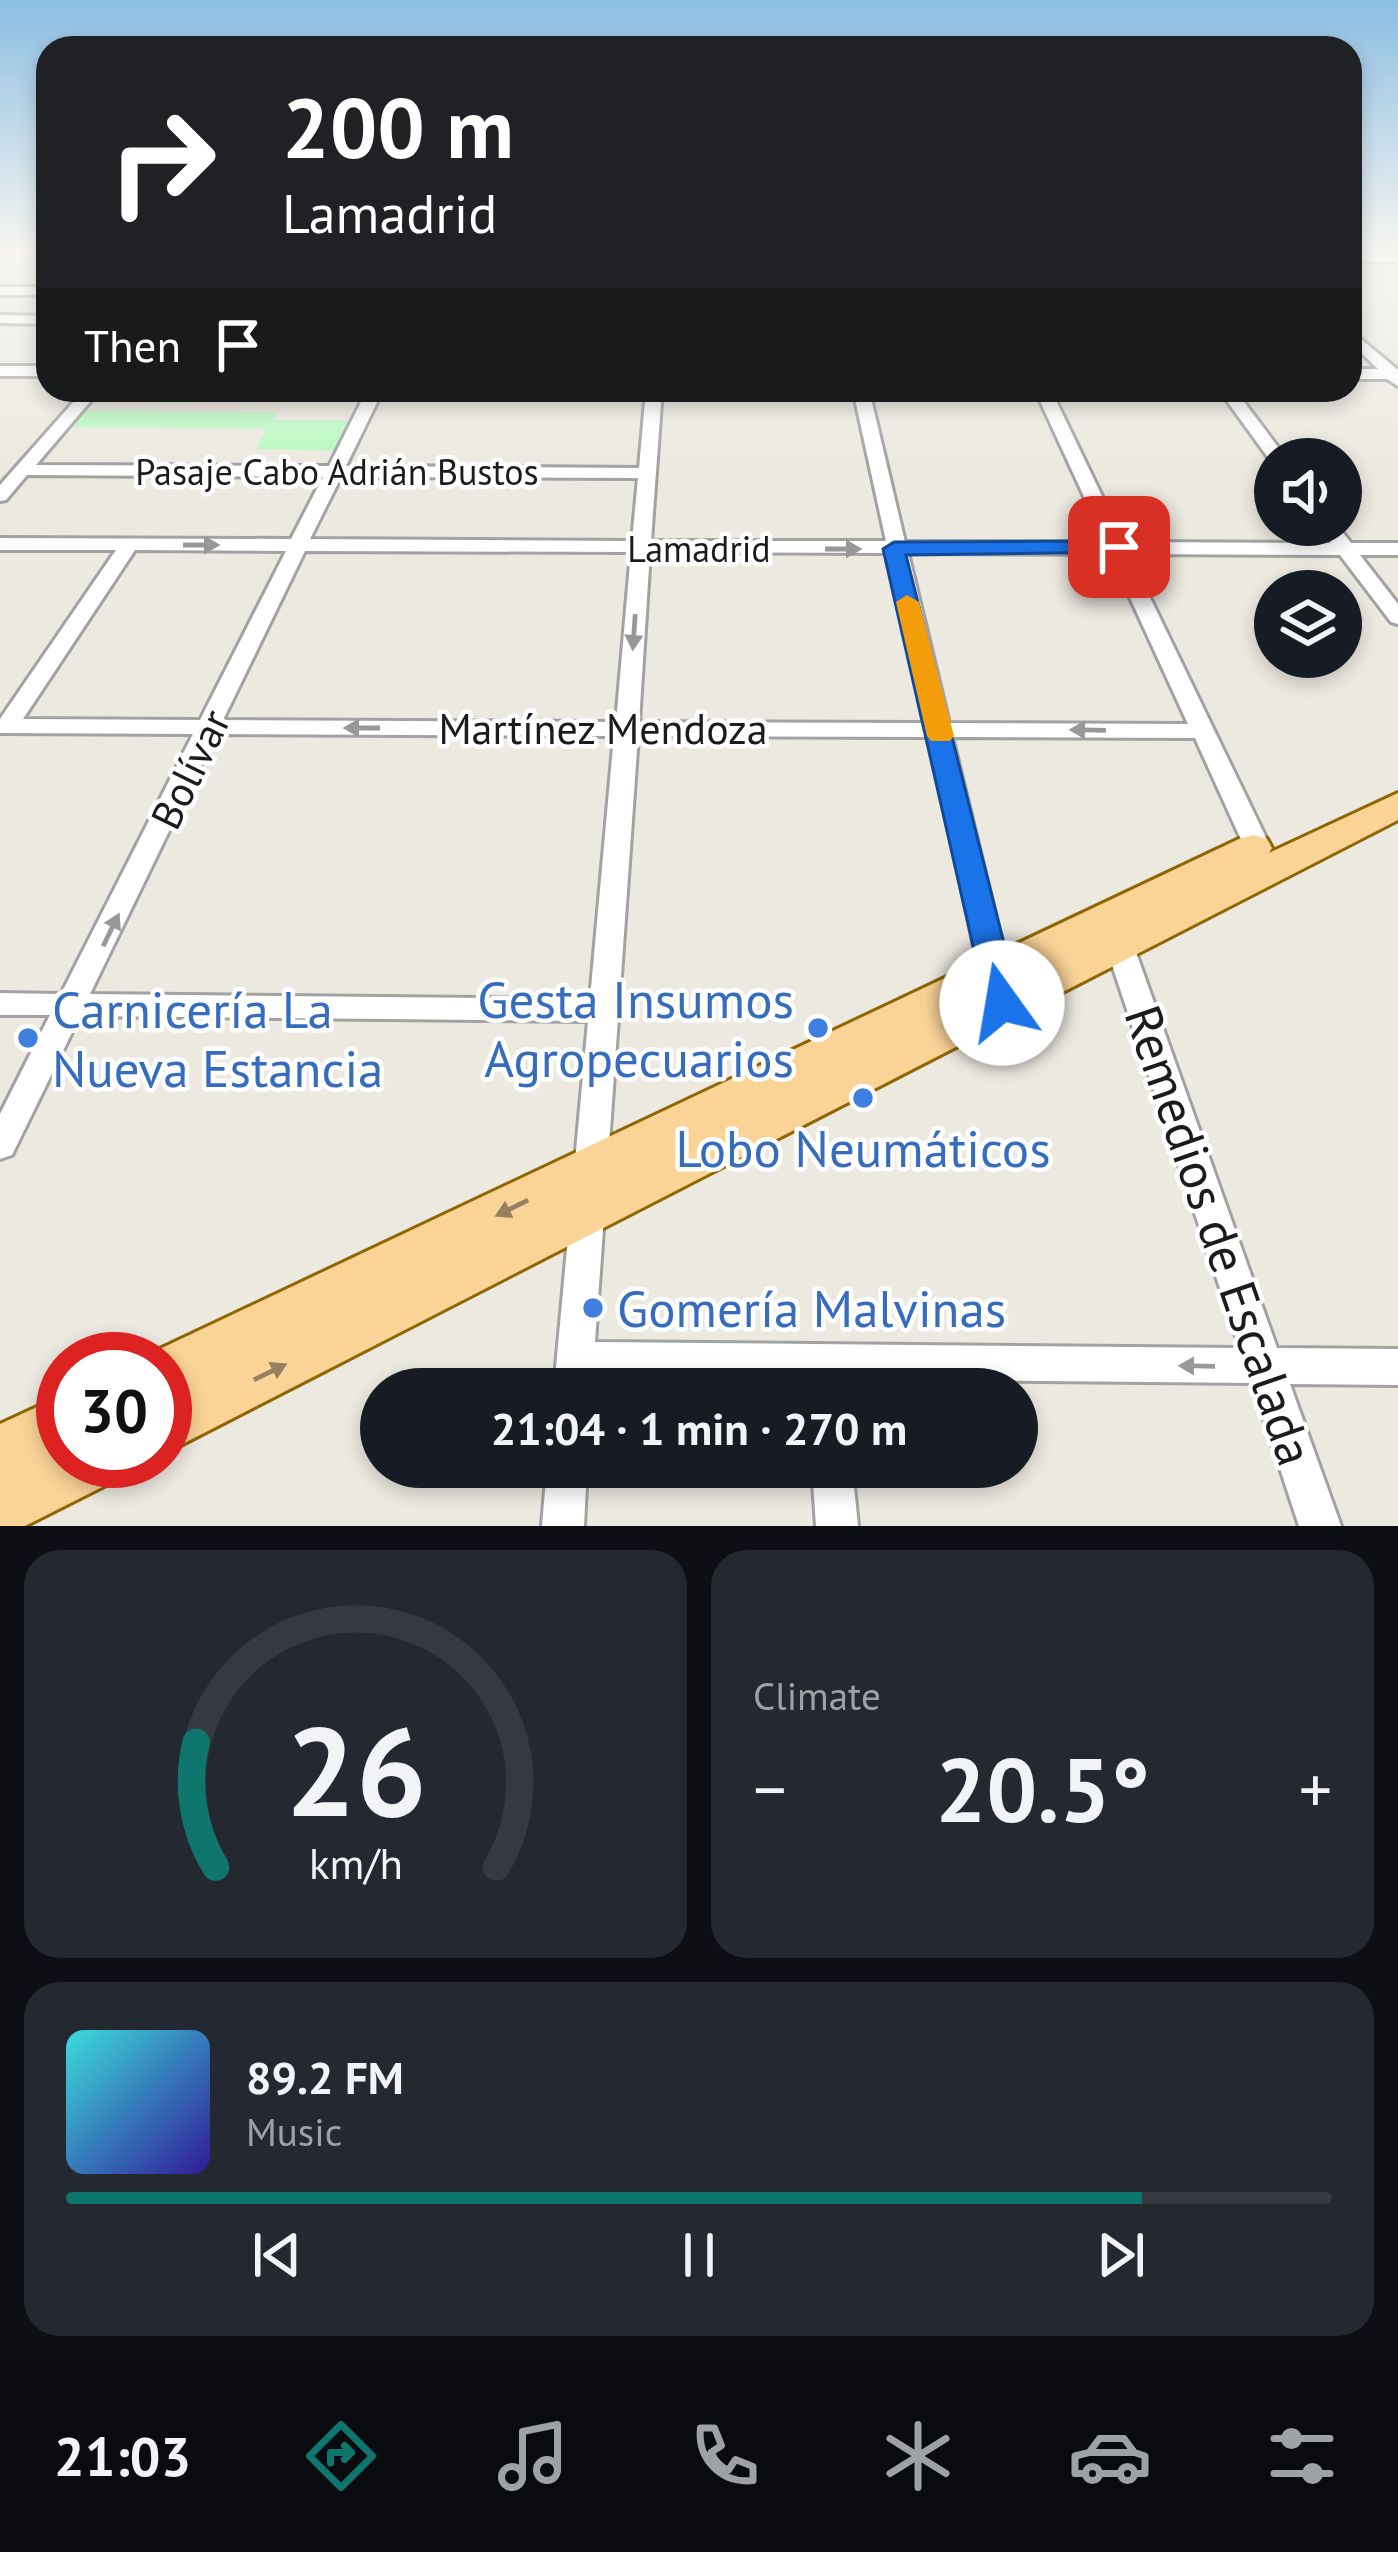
<!DOCTYPE html>
<html lang="en">
<head>
<meta charset="utf-8">
<style>
	:root { --surface:#171b24; --page:#242831; --text:#f1f3f6; --muted:#9ea1a6; --line:#363941; --accent:#0f766e }
	body { margin:0; font-family:"PT Sans",sans-serif; background:var(--page); color:var(--text); height:100vh; display:flex; flex-direction:column; font-size:45px; white-space:nowrap }
	* { box-sizing:border-box; margin:0 }
	p { font-size:39px; color:var(--muted) }
	.icon { flex:none; width:66px; height:66px; fill:none; stroke:currentColor; stroke-width:2; stroke-linecap:round; stroke-linejoin:round }
	.map { position:relative; height:1526px; overflow:hidden }
	.panel { display:flex; flex-direction:column; gap:24px; padding:24px; background:#0d0f14; flex:1 }
	.panel>* { flex:none }
	.top-card { position:absolute; left:36px; top:36px; width:1326px; height:366px; border-radius:36px; box-shadow:0 6px 18px #0003; background:#202124; color:#fff; overflow:hidden }
	.buttons { position:absolute; left:1254px; top:438px; display:grid; gap:24px }
	.buttons a { display:grid; place-items:center; width:108px; height:108px; border-radius:50%; background:var(--surface); box-shadow:0 6px 18px #0003; font-size:60px }
	.speed { position:absolute; left:36px; top:1332px; display:flex; gap:24px; font-size:60px; font-weight:700; text-align:center }
	.speed>* { display:grid; place-content:center; width:156px; height:156px; border-radius:50%; background:var(--surface); box-shadow:0 6px 18px #0003; line-height:1 }
	.speed .limit { border:18px solid #d22; background:#fff; color:#111 }
	.pin { position:absolute; display:grid; place-items:center; width:102px; height:102px; color:#fff; margin:-51px; border-radius:24px; box-shadow:0 6px 18px #0006 }
	.me { position:absolute; width:132px; margin:-66px; rotate:347deg; stroke-linejoin:round; filter:drop-shadow(0 0 9px #0008) }
	.turn { display:flex; align-items:center; gap:42px; height:252px; padding:0 48px; font-size:54px }
	.turn .icon { width:156px; height:156px; stroke-width:2.5 }
	.turn b { display:block; font-size:84px; line-height:102px }
	.then { display:flex; align-items:center; height:114px; padding:0 48px; background:#0003; gap:24px; font-size:45px }
	.big { font-size:90px; font-weight:800; line-height:1.1 }
	.panel .card { flex:1; display:flex; flex-direction:column; justify-content:center; gap:18px; min-width:0; padding:0 42px; border-radius:36px; background:var(--page) }
	.panel .dial { align-items:center; gap:0 }
	.dial svg { height:312px; overflow:visible; fill:none; stroke:var(--line); stroke-width:7; stroke-linecap:round; text-anchor:middle }
	.dial text { fill:var(--text); stroke:none }
	.song { display:flex; align-items:center; gap:36px }
	.cover { width:144px; height:144px; border-radius:18px; background:linear-gradient(135deg,hsl(180 70% 55%),hsl(250 70% 35%)) }
	.played { height:12px; border-radius:6px; background:linear-gradient(90deg,var(--accent) 85%,var(--line) 85%) }
	.keys { display:flex; justify-content:space-around; direction:ltr }
	.heat { display:flex; justify-content:space-between; align-items:center; font-size:66px; direction:ltr }
	.panel .tiles { flex:1; display:grid; gap:24px; grid-template-columns:1fr 1fr }
	.card:last-child { grid-column:span 2 }
	.trip { position:absolute; left:360px; top:1368px; width:678px; height:120px; border-radius:60px; background:var(--surface); box-shadow:0 6px 18px #0003; font-weight:800; line-height:120px; text-align:center }
	.tabs { display:flex; height:192px; justify-content:space-around; align-items:center; background:#090b0e; color:var(--muted) }
	.tabs .icon { width:84px; height:84px }
	.tabs .selected { color:var(--accent) }
	.tabs b { font-size:54px; color:var(--text) }
	.map>svg:first-child { display:block }
</style>
</head>
<body>
<div class="map">
<svg width="1398" height="1526" viewBox="0 0 1398 1526">
	<rect width="100%" height="100%" fill="#ece9e0"/>
	<!-- park -->
	<path fill="#bbf8c3" d="M80 410 276 412 273 420H355L342 451 257 449 265 429 64 427Z"/>
	<g fill="none" stroke-linecap="round" stroke-linejoin="round">
		<defs>
			<path id="street" d="M1350 254H1398V262H1350Z
				M0 287H48V295H0Z
				M0 315 48 316V324L0 323Z
				M1350 330 1398 370V386L1387 379H1350V369H1378L1350 342Z
				M0 366H48V376H0Z
				M84 390H100L36 465 329 466 367 390H383L346 466 639 468 646 390H662L651 541H886L853 390H869L905 542H1105L1035 390H1051L1124 542 1331 543 1318 525H1337L1351 543H1398V555H1360L1398 604V624L1391 622 1340 555 1129 554 1270 846 1266 852H1248L1244 846 1195 738 952 737 1012 983 1007 990 997 994 987 990 982 983 929 737 638 736 595 1342 1240 1348 1105 944 1109 937H1129L1133 944 1277 1348 1398 1349V1385L1290 1384 1341 1526H1299L1252 1383 843 1379 844 1389H806L805 1379 593 1377 592 1389H554L588 1021 80 1016 12 1155 0 1159V1114L50 1015H0V993L61 994 193 734 0 733V719L116 550H0V538L291 539 323 477 27 475 6 500 0 501V485ZM341 477 638 478 632 541 310 539ZM135 550 286 551 200 720 23 719ZM305 551 631 552 616 722 223 720ZM650 552 889 553 926 723 639 722ZM908 553 1110 554 1188 724 949 723ZM216 734 614 736 590 999 90 994Z
				M1219 390H1235L1287 459 1272 463Z
				M547 1467H587L584 1526H542Z
				M812 1467H852L858 1526H816Z"/>
			<path id="primary" d="M1398 793V820L165 1453V1359L145 1356 1239 839 1253 835 1267 839 1272 848 1269 853Z
				M63 1395V1461H121L112 1482 25 1526H0V1424Z"/>
		</defs>
		<!-- street casing -->
		<use href="#street" stroke="#a2a2a2" stroke-width="6"/>
		<!-- primary casing -->
		<use href="#primary" stroke="#8f6602" stroke-width="6"/>
		<!-- street -->
		<use href="#street" fill="#fff" fill-rule="evenodd"/>
		<!-- primary -->
		<use href="#primary" fill="#fad397" fill-rule="evenodd"/>
	</g>
	<!-- one-way arrows -->
	<defs><path id="oneway-solid" d="M-6-.8H1V-3.2L6.5 0L1 3.2V.8H-6Z" transform="scale(3)"/></defs>
	<g fill="#989898">
		<use href="#oneway-solid" transform="translate(201 545)"/>
		<use href="#oneway-solid" transform="translate(843 549)"/>
		<use href="#oneway-solid" transform="translate(634 632) rotate(94)"/>
		<use href="#oneway-solid" transform="translate(362 728) rotate(-180)"/>
		<use href="#oneway-solid" transform="translate(1088 730) rotate(-179)"/>
		<use href="#oneway-solid" transform="translate(111 930) rotate(-64)"/>
		<use href="#oneway-solid" transform="translate(1197 1366) rotate(-179)"/>
	</g>
	<g fill="#96805f">
		<use href="#oneway-solid" transform="translate(512 1208) rotate(154)"/>
		<use href="#oneway-solid" transform="translate(270 1372) rotate(-26)"/>
	</g>
	<!-- sky -->
	<linearGradient id="sky" x2="0" y2="1"><stop stop-color="#8bbde2"/><stop offset="0.54" stop-color="#f6f5f1"/><stop offset="1" stop-color="#f6f5f1" stop-opacity="0"/></linearGradient>
	<rect width="1398" height="465" fill="url(#sky)"/>
	<!-- route -->
	<path fill="#1a73e8" stroke="#114b97" stroke-width="3" d="M1119 541 1130 547 1127 552 906 555 1019 1003 1014 1012 1002 1016 990 1012 986 1003 883 549 894 542Z"/>
	<!-- slow -->
	<path fill="#f59e0b" d="M907 595 919 602 954 736 950 741H931L927 736 896 602Z"/>
	<!-- markers -->
	<g fill="#3f7fe0" stroke="#fff" stroke-width="4.5">
		<circle cx="818" cy="1028" r="12"/>
		<circle cx="28" cy="1038" r="12"/>
		<circle cx="863" cy="1098" r="12"/>
		<circle cx="593" cy="1308" r="12"/>
	</g>
	<g text-anchor="middle" dominant-baseline="central" stroke-width="9" stroke-linejoin="round" paint-order="stroke">
		<!-- far-street labels -->
		<g font-size="36" fill="#1b1b1b" stroke="#fff">
			<text x="337" y="471">Pasaje Cabo Adrián Bustos</text>
			<text x="699" y="548">Lamadrid</text>
		</g>
		<!-- street labels -->
		<g font-size="42" fill="#1b1b1b" stroke="#fff">
			<text x="603" y="728">Martínez Mendoza</text>
			<text transform="translate(190 769) rotate(-64)">Bolívar</text>
		</g>
		<!-- near-shop labels -->
		<g font-size="51" fill="#366cbe" stroke="#fff" text-anchor="start">
			<text x="794" y="999" text-anchor="end">Gesta Insumos<tspan x="794" dy="59">Agropecuarios</tspan></text>
			<text x="52" y="1009">Carnicería La<tspan x="52" dy="59">Nueva Estancia</tspan></text>
			<text x="863" y="1148" text-anchor="middle">Lobo Neumáticos</text>
			<text x="617" y="1308">Gomería Malvinas</text>
		</g>
		<!-- near-street labels -->
		<g font-size="51" fill="#1b1b1b" stroke="#fff">
			<text transform="translate(1220 1235) rotate(71)">Remedios de Escalada</text>
		</g>
	</g>
</svg>
<div class="buttons">
<a><svg class="icon" aria-label="sound" viewBox="0 0 24 24"><path d="M4 9h4l5-4v14l-5-4H4zM17 9q2 3 0 6"/></svg></a>
<a><svg class="icon" aria-label="layers" viewBox="0 0 24 24"><path d="M12 4l9 5-9 5-9-5zM3 14l9 5 9-5"/></svg></a>
</div>
<div class="speed"><div class="limit">30</div></div>
<div class="pin" style="left:1119px;top:547px;background:#d93025"><svg class="icon" aria-label="arrive" viewBox="0 0 24 24"><path d="M6 21V4h12l-3 4 3 4H6"/></svg></div>
<svg class="me" style="left:1002px;top:1003px" viewBox="-20 -20 40 40"><circle r="19" fill="#fff"/><path d="M0-13L10 11 0 6-10 11z" fill="#1a73e8"/></svg>
<div class="trip">21:04 · 1 min · 270 m</div>
<div class="top-card">
<div class="turn"><svg class="icon" aria-label="right" viewBox="0 0 24 24"><path d="M7 20v-9h11M14 6l5 5-5 5"/></svg><div><b>200 m</b>Lamadrid</div></div>
<div class="then">Then<svg class="icon" aria-label="arrive" viewBox="0 0 24 24"><path d="M6 21V4h12l-3 4 3 4H6"/></svg></div>
</div>
</div>
<section class="panel">
<div class="tiles">
<div class="card dial"><svg viewBox="0 0 100 80">
<path d="M14 69A42 42 0 1 1 86 69"/>
<path d="M14 69A42 42 0 0 1 9 37" stroke="#0f766e"/>
<text x="50" y="56" font-size="32" font-weight="700">26</text>
<text x="50" y="72" font-size="11">km/h</text>
</svg></div>
<div class="card"><p>Climate</p>
<div class="heat"><a>−</a><b class="big">20.5°</b><a>+</a></div>
</div>
<div class="card">
<div class="song"><i class="cover"></i><div><b>89.2 FM</b><p>Music</p></div></div>
<div class="played"></div>
<div class="keys"><svg class="icon" aria-label="previous" viewBox="0 0 24 24"><path d="M18 5L8 12l10 7zM5 5v14"/></svg><svg class="icon" aria-label="pause" viewBox="0 0 24 24"><path d="M8 5v14M16 5v14"/></svg><svg class="icon" aria-label="next" viewBox="0 0 24 24"><path d="M6 5l10 7-10 7zM19 5v14"/></svg></div>
</div>
</div>
</section>
<nav class="tabs">
<b>21:03</b>
<svg class="icon selected" aria-label="directions" viewBox="0 0 24 24"><path d="M12 3l9 9-9 9-9-9zM9 14v-3h6M13 9l2 2-2 2"/></svg>
<svg class="icon" aria-label="music" viewBox="0 0 24 24"><path d="M9 18V5l10-2v13"/><circle cx="6" cy="18" r="3"/><circle cx="16" cy="16" r="3"/></svg>
<svg class="icon" aria-label="phone" viewBox="0 0 24 24"><path d="M5 4h4l2 5-3 2q2 4 5 5l2-3 5 2v4C11 20 4 13 5 4z"/></svg>
<svg class="icon" aria-label="climate" viewBox="0 0 24 24"><path d="M12 3v18M4 7l16 10M4 17L20 7"/></svg>
<svg class="icon" aria-label="car" viewBox="0 0 24 24"><path d="M5 17H2v-5l4-1 3-4h7l3 4 3 1v5h-3M9 17h6M6 11h13"/><circle cx="7" cy="17" r="2"/><circle cx="17" cy="17" r="2"/></svg>
<svg class="icon" aria-label="filters" viewBox="0 0 24 24"><path d="M4 7h16M4 17h16"/><circle cx="9" cy="7" r="2"/><circle cx="15" cy="17" r="2"/></svg>
</nav>
</body>
</html>
